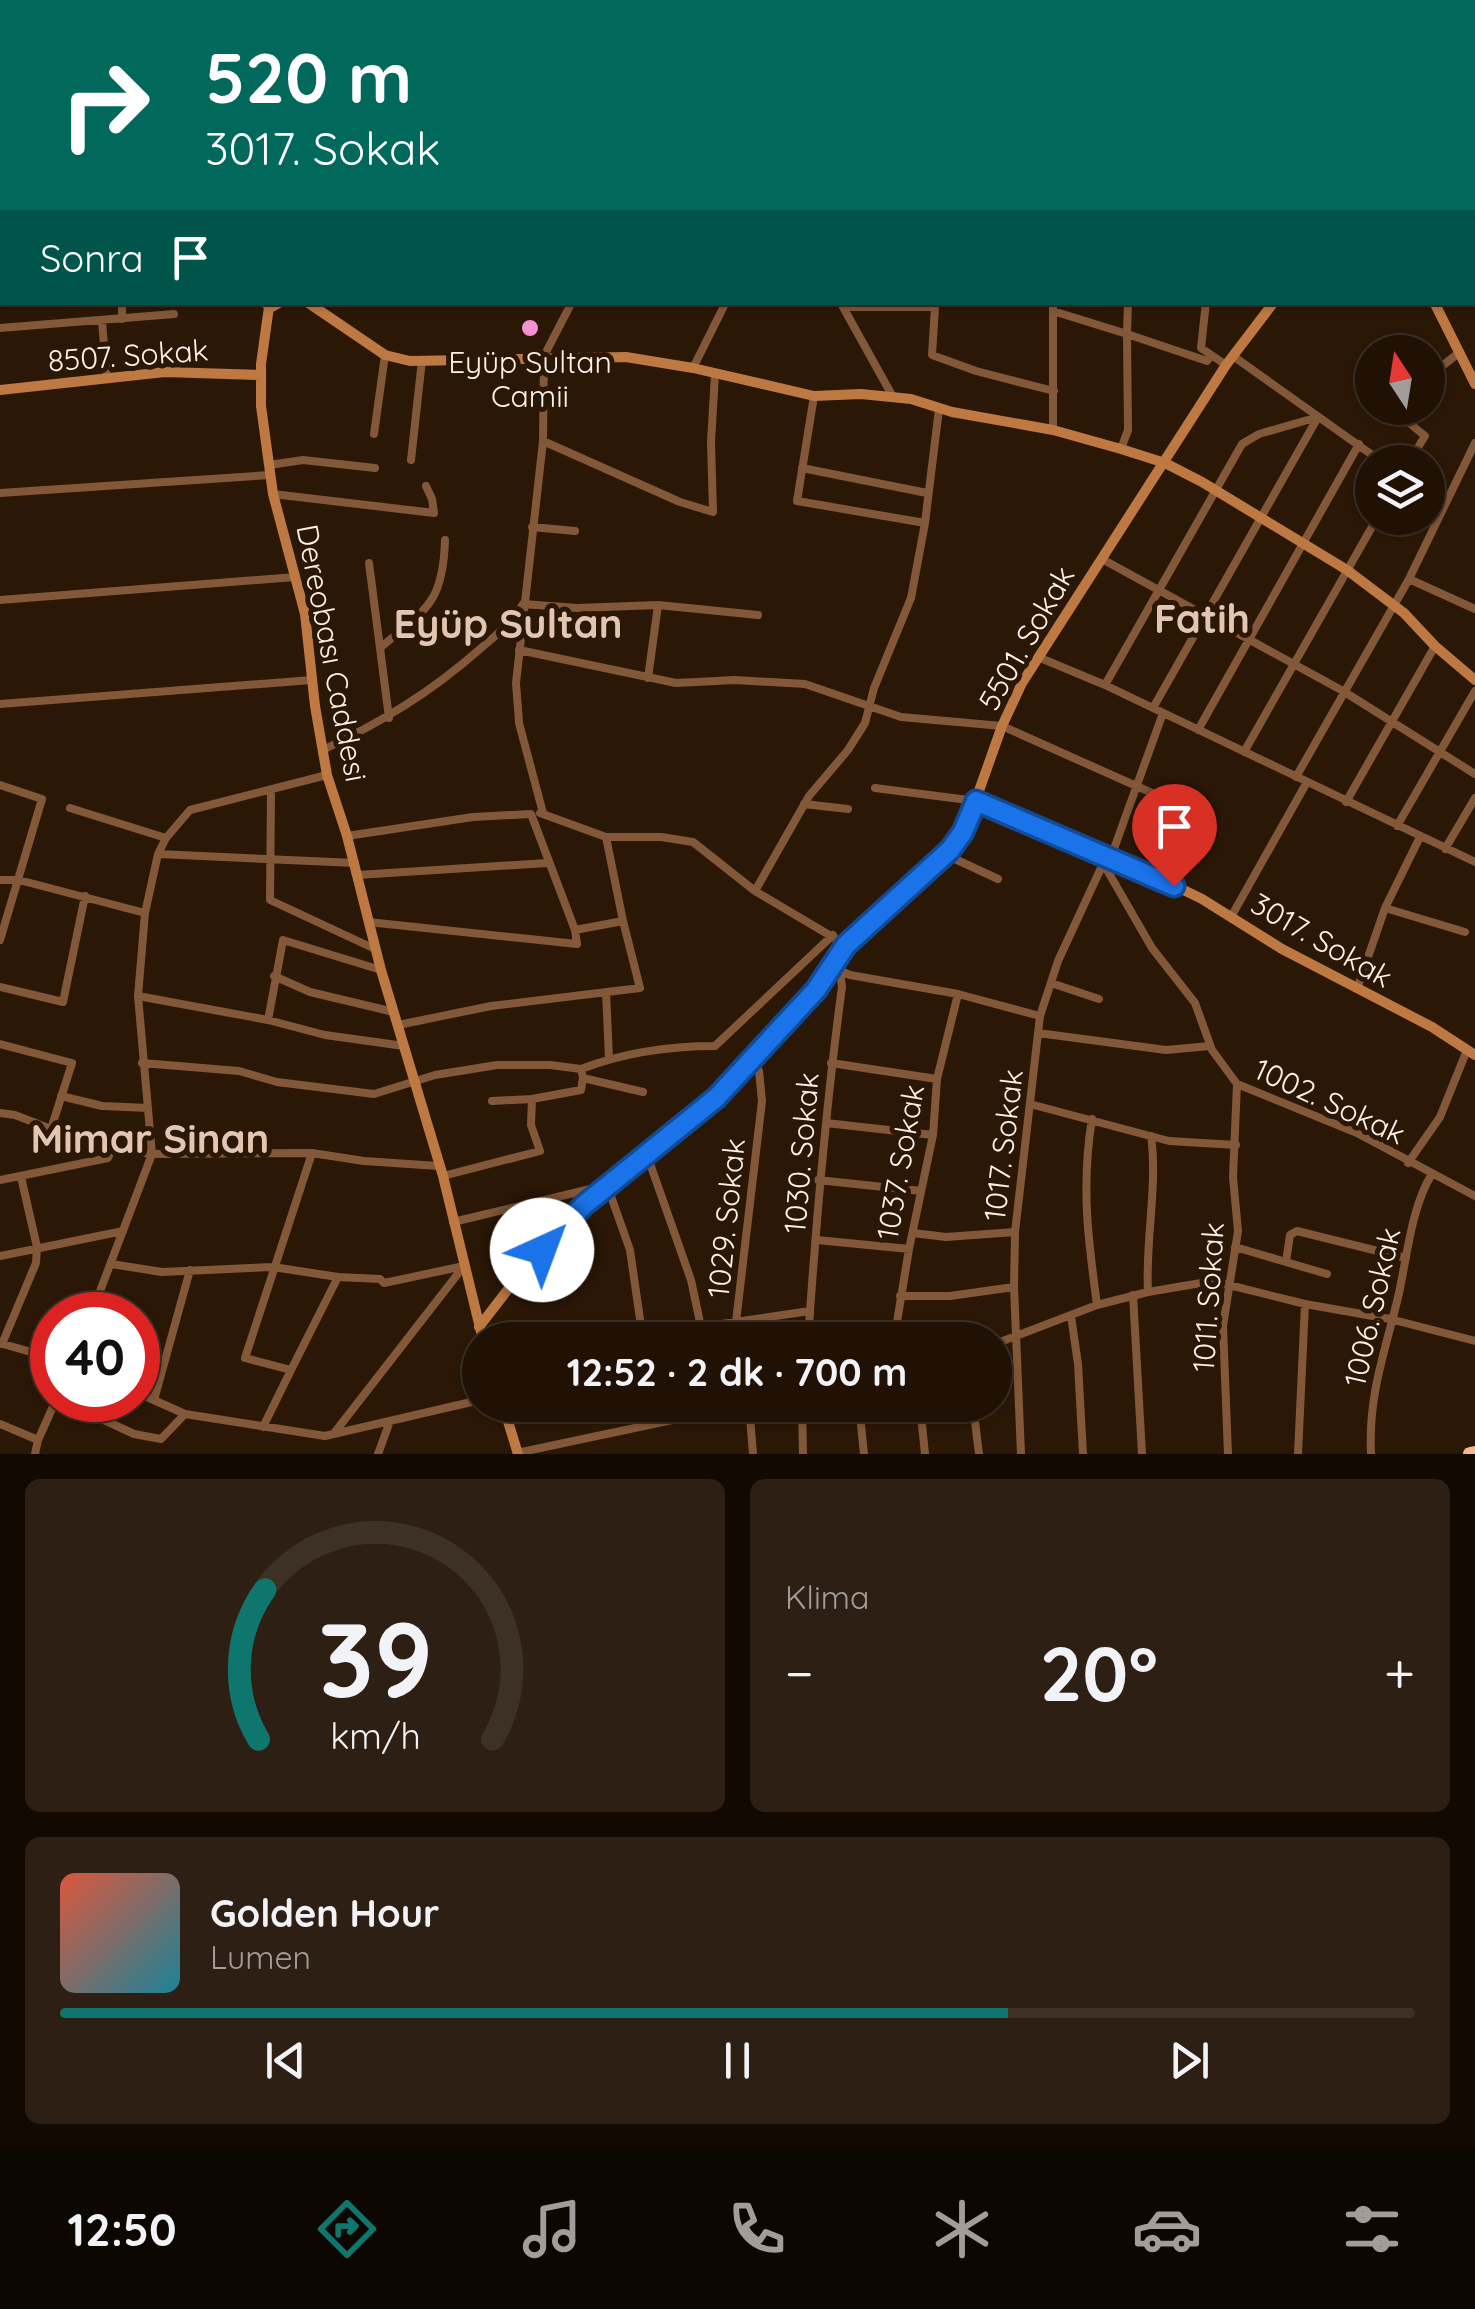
<!DOCTYPE html>
<html lang="tr">
<head>
<meta charset="utf-8">
<style>
	:root { --surface:#201104; --page:#2d1f13; --text:#f1f3f6; --muted:#a29d9a; --line:#3d3126; --accent:#0f766e }
	body { margin:0; font-family:Quicksand,sans-serif; background:var(--page); color:var(--text); height:100vh; display:flex; flex-direction:column; font-size:38px; white-space:nowrap }
	* { box-sizing:border-box; margin:0 }
	p { font-size:32px; color:var(--muted) }
	.icon { flex:none; width:55px; height:55px; fill:none; stroke:currentColor; stroke-width:2; stroke-linecap:round; stroke-linejoin:round }
	.map { position:relative; height:1454px; overflow:hidden }
	.drawer { display:flex; flex-direction:column; gap:25px; padding:25px; background:#120902; flex:1 }
	.drawer>* { flex:none }
	.guide { position:absolute; left:0px; top:0px; width:1475px; height:305px; box-shadow:0 2px 8px #0004,0 0 0 2px var(--line); background:#00695c; color:#fff; overflow:hidden }
	.needle { width:65px; rotate:348deg }
	.tools { position:absolute; left:1355px; top:335px; display:grid; gap:20px }
	.tools a { display:grid; place-items:center; width:90px; height:90px; border-radius:50%; background:var(--surface); box-shadow:0 2px 8px #0004,0 0 0 2px var(--line); font-size:50px }
	.speed { position:absolute; left:30px; top:1292px; display:flex; gap:20px; font-size:50px; font-weight:700; text-align:center }
	.speed>* { display:grid; place-content:center; width:130px; height:130px; border-radius:50%; background:var(--surface); box-shadow:0 2px 8px #0004,0 0 0 2px var(--line); line-height:1 }
	.speed .limit { border:15px solid #d22; background:#fff; color:#111 }
	.pin { position:absolute; display:grid; place-items:center; width:85px; height:85px; color:#fff; margin:-102px -42px; border-radius:50% 50% 50% 0; rotate:-45deg; box-shadow:0 0 10px #0007 }
	.pin .icon { rotate:45deg }
	.me { position:absolute; width:110px; margin:-55px; rotate:43deg; stroke-linejoin:round; filter:drop-shadow(0 0 8px #0008) }
	.turn { display:flex; align-items:center; gap:35px; height:210px; padding:0 40px; font-size:45px }
	.turn .icon { width:130px; height:130px; stroke-width:2.5 }
	.turn b { display:block; font-size:70px; line-height:85px }
	.then { display:flex; align-items:center; height:95px; padding:0 40px; background:#0003; gap:20px; font-size:38px }
	.big { font-size:75px; font-weight:700; line-height:1.1 }
	.drawer .card { flex:1; display:flex; flex-direction:column; justify-content:center; gap:15px; min-width:0; padding:0 35px; border-radius:15px; background:var(--page) }
	.drawer .dial { align-items:center; gap:0 }
	.dial svg { height:260px; overflow:visible; fill:none; stroke:var(--line); stroke-width:7; stroke-linecap:round; text-anchor:middle }
	.dial text { fill:var(--text); stroke:none }
	.song { display:flex; align-items:center; gap:30px }
	.cover { width:120px; height:120px; border-radius:15px; background:linear-gradient(135deg,hsl(10 70% 55%),hsl(190 70% 35%)) }
	.played { height:10px; border-radius:5px; background:linear-gradient(90deg,var(--accent) 70%,var(--line) 70%) }
	.keys { display:flex; justify-content:space-around; direction:ltr }
	.heat { display:flex; justify-content:space-between; align-items:center; font-size:55px; direction:ltr }
	.drawer .tiles { flex:1; display:grid; gap:25px; grid-template-columns:1fr 1fr }
	.card:last-child { grid-column:span 2 }
	.trip { position:absolute; left:462px; top:1322px; width:550px; height:100px; border-radius:50px; background:var(--surface); box-shadow:0 2px 8px #0004,0 0 0 2px var(--line); font-weight:700; line-height:100px; text-align:center }
	.tabs { display:flex; height:160px; justify-content:space-around; align-items:center; background:#0d0702; color:var(--muted) }
	.tabs .icon { width:70px; height:70px }
	.tabs .on { color:var(--accent) }
	.tabs b { font-size:45px; color:var(--text) }
	.map>svg:first-child { display:block }
</style>
</head>
<body>
<div class="map">
<svg width="1475" height="1454" viewBox="0 0 1475 1454">
	<rect width="100%" height="100%" fill="#2b1706"/>
	<g fill="none" stroke-linecap="round" stroke-linejoin="round">
		<!-- street -->
		<path stroke="#835838" stroke-width="8" d="M363 0 371 2
			M608 0 613 2
			M658 0V2
			M969 0 984 2
			M1295 0 1298 2
			M1452 0 1457 2
			M235 2 236 0
			M345 2 346 0
			M775 2 776 0
			M932 2V0
			M1072 2 1073 0
			M1472 9H1475
			M0 32H2
			M1472 108 1475 104
			M0 126H2
			M0 155H2
			M1472 170 1475 171
			M0 235 2 234
			M1472 261H1475
			M1128 302 1127 334 1207 361 1211 355
			M1206 302 1201 348 1226 365
			M935 307 932 355 976 371 1054 391
			M1053 311 1127 334 1128 430 1121 449
			M122 319V302
			M102 322 107 379
			M0 328 174 314
			M1233 356 1382 462
			M693 368 726 302
			M1428 377 1460 352
			M814 396 797 501 925 523
			M893 397 843 307H935
			M1391 408 1425 436 1409 462
			M1053 430V302
			M374 434 385 355
			M543 441 680 502 713 512 711 442 715 374
			M411 460 422 360
			M269 465 303 460 375 468
			M802 468 927 493
			M0 493 270 475
			M273 494 434 513 432 499 426 486
			M1428 499 1442 510
			M532 527 575 531
			M1102 559 1343 691 1475 774
			M369 563 380 648
			M1409 579 1475 609
			M0 600 296 577
			M658 605 758 615
			M519 650 676 683 735 680 805 684 901 717 1002 726 1208 818
			M1038 657 1105 685 1475 862
			M1105 685 1242 444 1259 434 1318 417
			M0 704 312 680
			M1153 708 1318 417
			M389 718 380 648C426 609 443 604 445 540
			M1198 730 1359 444
			M323 750C383 721 430 693 480 649 497 634 512 623 523 604L577 608 658 605 648 678
			M1244 752 1377 518
			M1296 777 1409 579 1475 443
			M0 785 42 799 0 940
			M875 788 976 801
			M271 790 270 900 375 949
			M1346 802 1435 646
			M804 804 848 809
			M70 808 166 838
			M540 813 606 837H661L693 842 755 891 846 945
			M543 813 519 723 516 683 543 441 544 356 572 302
			M1397 826 1475 691
			M347 836 473 817 531 814 575 930 577 944 368 922
			M1445 849 1475 798
			M948 851 955 859 998 879
			M158 854 355 863
			M1111 857 1163 713
			M1103 863 1152 948 1195 1003 1212 1050 1237 1084 1357 1133 1475 1196
			M358 875 547 863
			M0 880H19L145 913
			M755 891 809 796 848 750 865 723 874 688 911 598 925 523 939 409
			M1385 908 1465 932
			M1231 917 1307 782
			M575 930 623 921
			M836 969 850 975 958 994 1040 1016
			M274 976 310 992 394 1012
			M1051 983 1099 999
			M0 987 63 1002 85 896
			M1357 989 1385 908 1420 837
			M606 992 609 1058
			M138 996 268 1020 325 1035 404 1046
			M268 1020 283 940 381 970
			M398 1025 491 1006 640 988 623 921 606 837
			M1038 1033 1166 1050 1210 1046
			M0 1044 72 1063 51 1129 112 1149 152 1154 312 1153 364 1161 438 1166
			M142 1063 239 1071 277 1082 374 1094 435 1075 497 1065H550L581 1069 583 1078 643 1092
			M831 1063 937 1079
			M581 1069C623 1053 670 1046 715 1046L833 935
			M61 1096 102 1106 148 1108
			M492 1101 532 1099
			M1030 1104 1169 1141 1236 1145
			M0 1113 15 1115 51 1129
			M1092 1119C1081 1185 1088 1239 1097 1305
			M826 1123 933 1135
			M647 1155 691 1280 701 1327
			M1408 1163 1440 1117 1467 1050
			M443 1176 540 1151 531 1125 532 1099 581 1090 583 1078
			M0 1180 108 1158 112 1149
			M818 1180 921 1191
			M453 1222 607 1185 630 1250 643 1340
			M913 1233 946 1237 1015 1232
			M817 1240 909 1249
			M1235 1247 1286 1262 1290 1235 1297 1231 1406 1258
			M0 1256 123 1231
			M1286 1262 1327 1274
			M111 1264 162 1272 273 1267 338 1277 380 1279 384 1283 464 1266
			M1148 1292C1145 1241 1158 1185 1151 1136
			M1133 1295 1142 1454
			M900 1296H950L1014 1287
			M91 1315 152 1154 138 996 145 913 158 854 166 838 190 810 327 775
			M1071 1316 1078 1364 1083 1454
			M736 1322 762 1101 759 1071 751 1062
			M655 1340 701 1327 810 1311
			M808 1340C816 1222 826 1105 842 987L840 971
			M894 1340 909 1249 933 1135 937 1079 958 994
			M0 1343 52 1358
			M2 1344 36 1263 37 1247 21 1177
			M995 1344 1097 1305 1148 1292 1213 1281 1305 1304 1390 1319 1475 1341
			M291 1370 338 1277
			M138 1393 185 1414 325 1436 480 1400
			M61 1400 134 1434 161 1439 185 1414
			M154 1400 190 1270
			M749 1405 753 1454
			M802 1405 803 1454
			M859 1405 864 1454
			M920 1405 925 1454
			M973 1405 979 1454
			M0 1424 38 1440 35 1454
			M263 1427 291 1370 245 1358 312 1153
			M335 1432 464 1266
			M38 1440 56 1400
			M517 1453 743 1405
			M378 1454 390 1421
			M1021 1454 1014 1287 1015 1232 1040 1016 1058 961 1107 855
			M1228 1454 1223 1326 1238 1231 1233 1177 1237 1084
			M1298 1454 1305 1304
			M1371 1454C1368 1393 1386 1350 1399 1293 1407 1256 1412 1205 1432 1174"/>
		<!-- secondary -->
		<path stroke="#be7943" stroke-width="10" d="M103 2 104 0
			M1375 2 1379 0
			M263 302 272 307 281 302
			M307 302 385 355 410 361 626 357 693 368 814 396 861 394 911 399 952 412 1053 430 1121 449 1165 463 1202 482 1347 570 1404 613 1435 646 1475 680
			M1434 302 1475 384
			M269 307 261 364V406L273 494 305 614 315 706 327 775 347 836 381 970 443 1176 483 1340
			M0 390 165 372 260 375
			M976 801 1147 872 1202 899 1282 949 1432 1027 1475 1055
			M479 1327 526 1266 584 1205 716 1098 816 990 846 945 950 850 969 819 1002 726 1022 683 1226 365 1274 302
			M503 1405 518 1454"/>
		<!-- highway -->
		<path stroke="#f9b889" stroke-width="14" d="M1470 1454 1475 1453"/>
	</g>
	<g fill="none" stroke-linecap="round" stroke-linejoin="round">
		<defs>
			<path id="route" d="M542 1250 584 1205 716 1098 816 990 846 945 950 850 963 832 976 801 1174 886"/>
		</defs>
		<!-- route casing -->
		<use href="#route" stroke="#114b97" stroke-width="25"/>
		<!-- route -->
		<use href="#route" stroke="#1a73e8" stroke-width="18"/>
	</g>
	<!-- markers -->
	<circle fill="#f491d4" stroke="#2b1706" stroke-width="4" cx="530" cy="328" r="10"/>
	<g text-anchor="middle" dominant-baseline="central" stroke-width="10" stroke-linejoin="round" paint-order="stroke">
		<!-- street labels -->
		<g font-size="30" fill="#fef2ea" stroke="#2b1706">
			<text transform="translate(128 355) rotate(-4)">8507. Sokak</text>
			<text transform="translate(1026 638) rotate(-60)">5501. Sokak</text>
			<text transform="translate(332 653) rotate(79)">Dereobası Caddesi</text>
			<text transform="translate(1322 940) rotate(30)">3017. Sokak</text>
			<text transform="translate(1330 1101) rotate(25)">1002. Sokak</text>
			<text transform="translate(1003 1145) rotate(-83)">1017. Sokak</text>
			<text transform="translate(801 1153) rotate(-85)">1030. Sokak</text>
			<text transform="translate(900 1162) rotate(-80)">1037. Sokak</text>
			<text transform="translate(726 1218) rotate(-84)">1029. Sokak</text>
			<text transform="translate(1208 1297) rotate(-86)">1011. Sokak</text>
			<text transform="translate(1372 1307) rotate(-77)">1006. Sokak</text>
		</g>
		<!-- poi labels -->
		<g font-size="30" fill="#fef2ea" stroke="#2b1706">
			<text x="530" y="362">Eyüp Sultan<tspan x="530" dy="34">Camii</tspan></text>
		</g>
		<!-- district labels -->
		<g font-size="40" font-weight="bold" fill="#e2c6b1" stroke="#2b1706">
			<text x="1202" y="618">Fatih</text>
			<text x="508" y="623">Eyüp Sultan</text>
			<text x="150" y="1138">Mimar Sinan</text>
		</g>
	</g>
</svg>
<div class="tools">
<a><svg class="needle" viewBox="-14 -14 28 28"><path d="M0-13l5 13h-10z" fill="#e53935"/><path d="M0 13l5-13h-10z" fill="#a29d9a"/></svg></a>
<a><svg class="icon" aria-label="layers" viewBox="0 0 24 24"><path d="M12 4l9 5-9 5-9-5zM3 14l9 5 9-5"/></svg></a>
</div>
<div class="speed"><div class="limit">40</div></div>
<div class="pin" style="left:1174px;top:886px;background:#d93025"><svg class="icon" aria-label="arrive" viewBox="0 0 24 24"><path d="M6 21V4h12l-3 4 3 4H6"/></svg></div>
<svg class="me" style="left:542px;top:1250px" viewBox="-20 -20 40 40"><circle r="19" fill="#fff"/><path d="M0-13L10 11 0 6-10 11z" fill="#1a73e8"/></svg>
<div class="trip">12:52 · 2 dk · 700 m</div>
<div class="guide">
<div class="turn"><svg class="icon" aria-label="right" viewBox="0 0 24 24"><path d="M7 20v-9h11M14 6l5 5-5 5"/></svg><div><b>520 m</b>3017. Sokak</div></div>
<div class="then">Sonra<svg class="icon" aria-label="arrive" viewBox="0 0 24 24"><path d="M6 21V4h12l-3 4 3 4H6"/></svg></div>
</div>
</div>
<section class="drawer">
<div class="tiles">
<div class="card dial"><svg viewBox="0 0 100 80">
<path d="M14 69A42 42 0 1 1 86 69"/>
<path d="M14 69A42 42 0 0 1 16 23" stroke="#0f766e"/>
<text x="50" y="56" font-size="32" font-weight="700">39</text>
<text x="50" y="72" font-size="11">km/h</text>
</svg></div>
<div class="card"><p>Klima</p>
<div class="heat"><a>−</a><b class="big">20°</b><a>+</a></div>
</div>
<div class="card">
<div class="song"><i class="cover"></i><div><b>Golden Hour</b><p>Lumen</p></div></div>
<div class="played"></div>
<div class="keys"><svg class="icon" aria-label="previous" viewBox="0 0 24 24"><path d="M18 5L8 12l10 7zM5 5v14"/></svg><svg class="icon" aria-label="pause" viewBox="0 0 24 24"><path d="M8 5v14M16 5v14"/></svg><svg class="icon" aria-label="next" viewBox="0 0 24 24"><path d="M6 5l10 7-10 7zM19 5v14"/></svg></div>
</div>
</div>
</section>
<nav class="tabs">
<b>12:50</b>
<svg class="icon on" aria-label="directions" viewBox="0 0 24 24"><path d="M12 3l9 9-9 9-9-9zM9 14v-3h6M13 9l2 2-2 2"/></svg>
<svg class="icon" aria-label="music" viewBox="0 0 24 24"><path d="M9 18V5l10-2v13"/><circle cx="6" cy="18" r="3"/><circle cx="16" cy="16" r="3"/></svg>
<svg class="icon" aria-label="phone" viewBox="0 0 24 24"><path d="M5 4h4l2 5-3 2q2 4 5 5l2-3 5 2v4C11 20 4 13 5 4z"/></svg>
<svg class="icon" aria-label="climate" viewBox="0 0 24 24"><path d="M12 3v18M4 7l16 10M4 17L20 7"/></svg>
<svg class="icon" aria-label="car" viewBox="0 0 24 24"><path d="M5 17H2v-5l4-1 3-4h7l3 4 3 1v5h-3M9 17h6M6 11h13"/><circle cx="7" cy="17" r="2"/><circle cx="17" cy="17" r="2"/></svg>
<svg class="icon" aria-label="filters" viewBox="0 0 24 24"><path d="M4 7h16M4 17h16"/><circle cx="9" cy="7" r="2"/><circle cx="15" cy="17" r="2"/></svg>
</nav>
</body>
</html>
